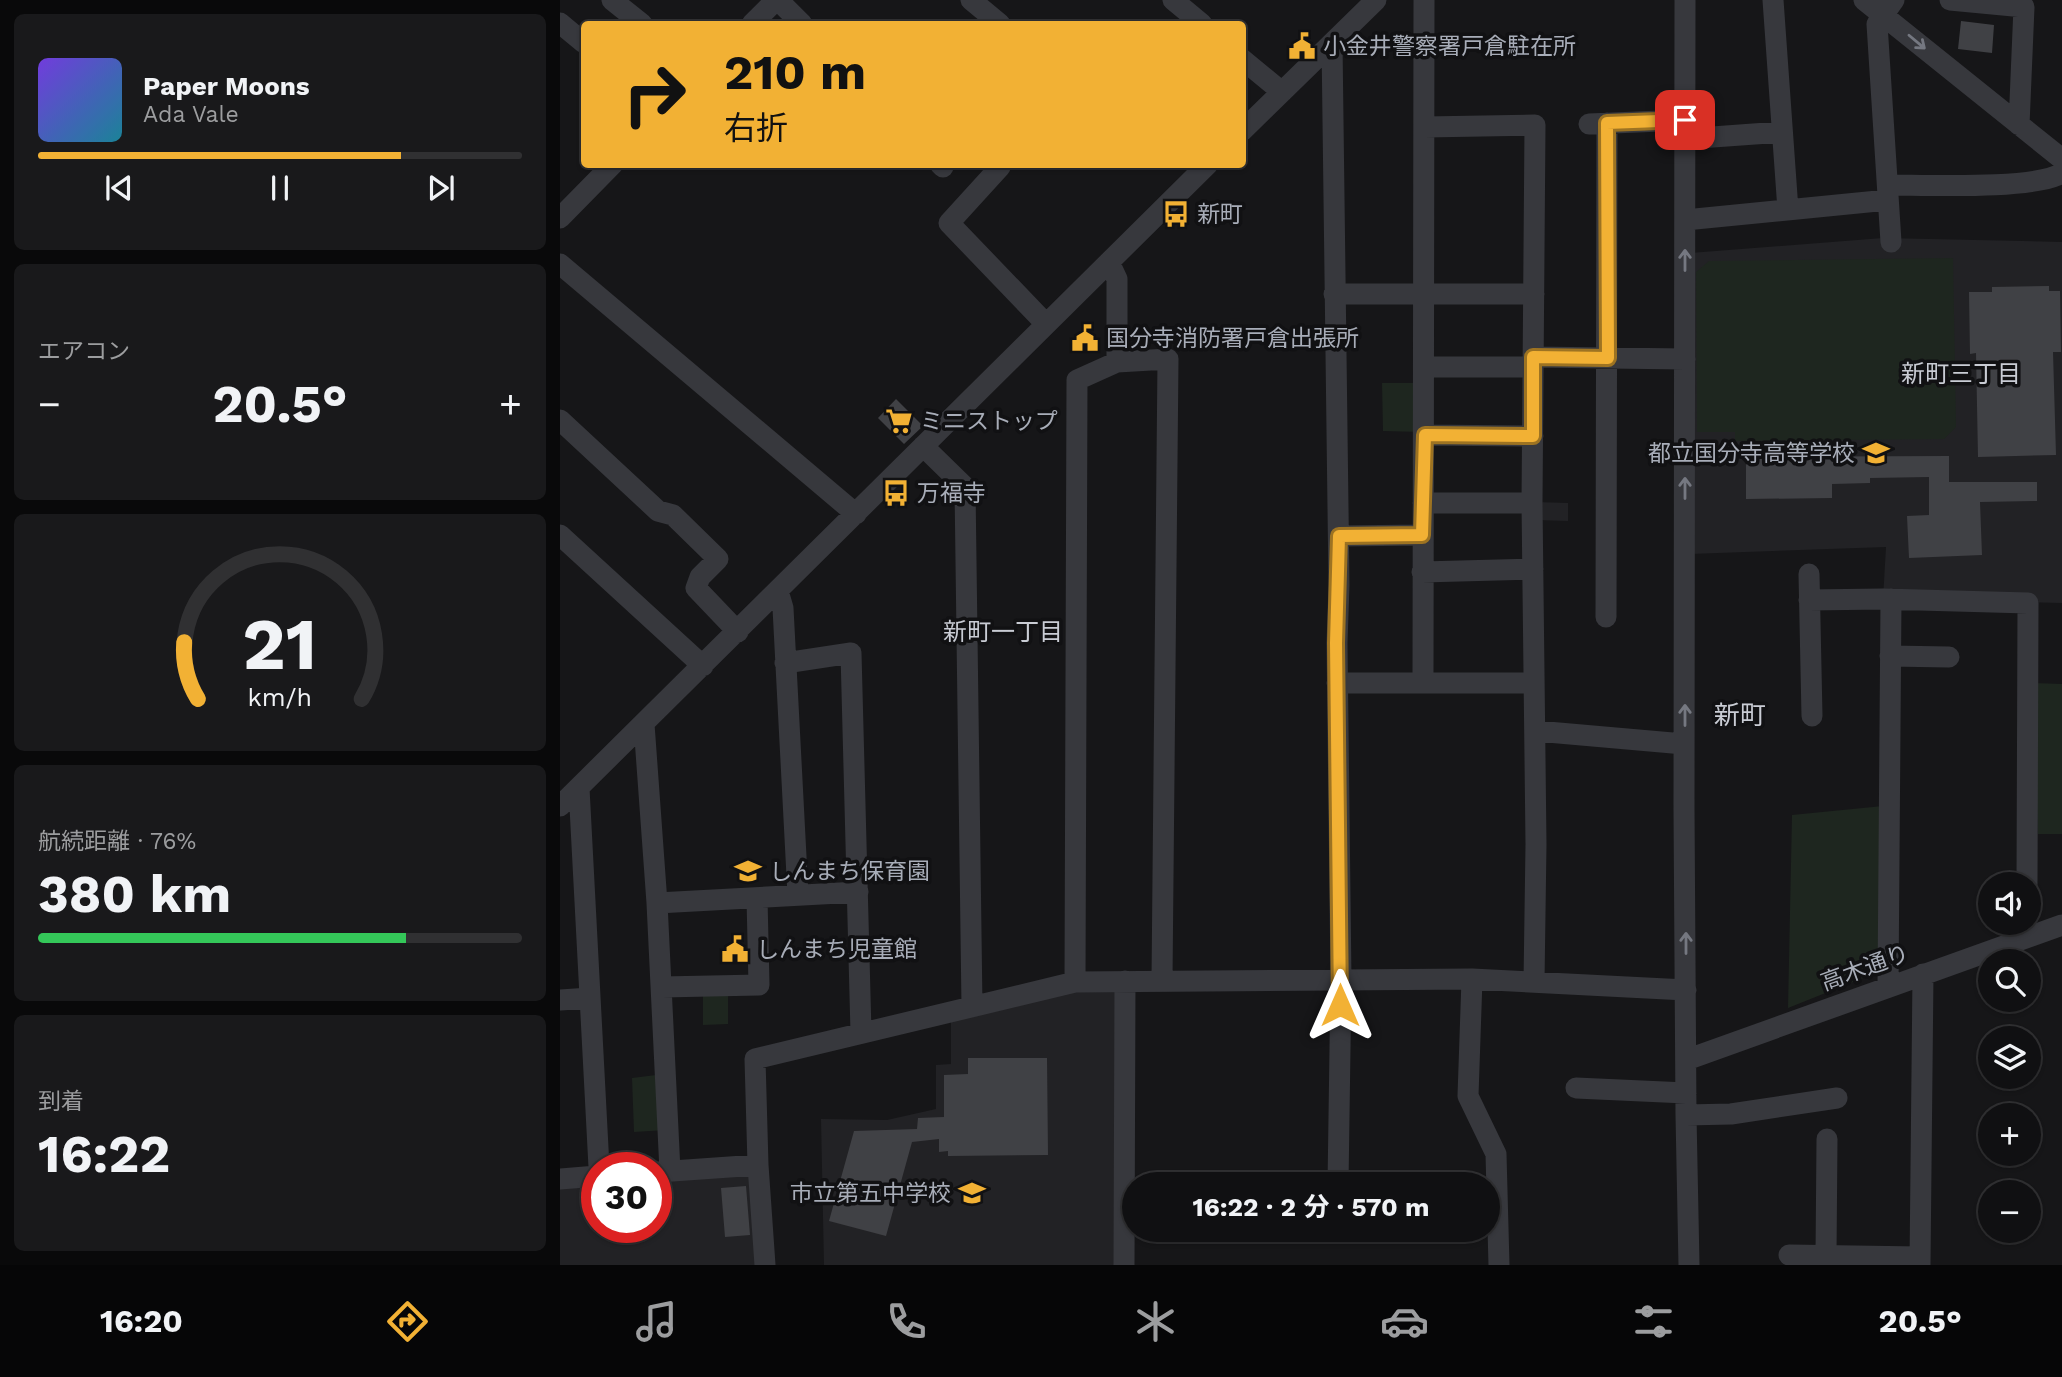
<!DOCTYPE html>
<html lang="ja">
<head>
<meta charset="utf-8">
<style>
	:root { --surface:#101012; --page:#19191b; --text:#f1f3f6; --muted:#9c9d9f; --line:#303032; --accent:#f2b134 }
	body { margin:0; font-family:"Work Sans","Noto Sans JP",sans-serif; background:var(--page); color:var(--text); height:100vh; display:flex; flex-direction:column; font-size:26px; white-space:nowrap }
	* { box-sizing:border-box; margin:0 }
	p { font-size:23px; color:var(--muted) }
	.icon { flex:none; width:38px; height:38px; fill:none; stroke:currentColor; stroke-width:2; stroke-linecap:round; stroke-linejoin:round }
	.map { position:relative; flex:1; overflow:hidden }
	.details { display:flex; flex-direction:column; gap:14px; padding:14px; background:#09090a; width:560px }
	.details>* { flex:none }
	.guide { position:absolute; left:21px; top:21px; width:665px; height:147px; border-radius:7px; box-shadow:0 2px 5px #0004,0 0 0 2px var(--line); background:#f2b134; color:#111; overflow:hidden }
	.buttons { position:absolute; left:1418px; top:872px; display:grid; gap:14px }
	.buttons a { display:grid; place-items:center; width:63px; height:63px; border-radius:50%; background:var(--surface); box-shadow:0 2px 5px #0004,0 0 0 2px var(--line); font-size:35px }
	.speed { position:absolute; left:21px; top:1152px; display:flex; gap:14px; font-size:35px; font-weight:700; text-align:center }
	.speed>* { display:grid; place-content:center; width:91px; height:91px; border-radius:50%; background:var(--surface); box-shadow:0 2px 5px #0004,0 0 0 2px var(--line); line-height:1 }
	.speed .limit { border:10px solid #d22; background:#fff; color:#111 }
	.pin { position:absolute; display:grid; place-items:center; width:60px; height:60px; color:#fff; margin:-30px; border-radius:14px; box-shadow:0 4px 10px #0006 }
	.me { position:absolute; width:77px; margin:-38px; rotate:0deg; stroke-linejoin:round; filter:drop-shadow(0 0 5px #0008) }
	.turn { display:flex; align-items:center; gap:24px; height:147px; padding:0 28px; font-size:32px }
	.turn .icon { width:91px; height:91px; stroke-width:2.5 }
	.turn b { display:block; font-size:49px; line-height:60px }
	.big { font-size:52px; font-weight:700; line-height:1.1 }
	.details .card { flex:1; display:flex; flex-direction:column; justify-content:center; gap:10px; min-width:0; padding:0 24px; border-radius:10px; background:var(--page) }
	.details .dial { align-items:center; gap:0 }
	.dial svg { height:182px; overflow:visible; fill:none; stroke:var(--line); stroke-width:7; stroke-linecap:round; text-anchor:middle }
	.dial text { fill:var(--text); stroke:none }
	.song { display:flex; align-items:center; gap:21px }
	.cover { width:84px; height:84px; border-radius:10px; background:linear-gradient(135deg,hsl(260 70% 55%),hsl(190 70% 35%)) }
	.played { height:7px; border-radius:4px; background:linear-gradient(90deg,var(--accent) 75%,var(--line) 75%) }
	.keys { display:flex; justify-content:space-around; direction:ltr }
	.heat { display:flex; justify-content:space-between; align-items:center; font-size:38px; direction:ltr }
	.charge { height:10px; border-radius:5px; background:linear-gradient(90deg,#34c759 76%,var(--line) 0) }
	.trip { position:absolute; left:562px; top:1172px; width:378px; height:70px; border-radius:35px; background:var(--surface); box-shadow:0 2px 5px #0004,0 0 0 2px var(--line); font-weight:700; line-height:70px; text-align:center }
	.dock { display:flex; height:112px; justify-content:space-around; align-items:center; background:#060607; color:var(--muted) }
	.dock .icon { width:49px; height:49px }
	.dock .active { color:var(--accent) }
	.dock b { font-size:32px; color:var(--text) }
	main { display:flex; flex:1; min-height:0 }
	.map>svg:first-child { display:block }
</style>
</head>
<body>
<main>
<section class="details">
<div class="card">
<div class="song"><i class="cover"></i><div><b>Paper Moons</b><p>Ada Vale</p></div></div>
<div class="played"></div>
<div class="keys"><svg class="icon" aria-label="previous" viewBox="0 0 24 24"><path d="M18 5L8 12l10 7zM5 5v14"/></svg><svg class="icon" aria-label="pause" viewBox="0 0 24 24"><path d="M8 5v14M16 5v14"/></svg><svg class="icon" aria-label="next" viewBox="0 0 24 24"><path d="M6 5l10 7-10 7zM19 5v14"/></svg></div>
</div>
<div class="card"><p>エアコン</p>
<div class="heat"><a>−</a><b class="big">20.5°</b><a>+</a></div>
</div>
<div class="card dial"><svg viewBox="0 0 100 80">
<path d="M14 69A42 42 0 1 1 86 69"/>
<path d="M14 69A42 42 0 0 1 8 44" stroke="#f2b134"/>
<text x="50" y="56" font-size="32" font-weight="700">21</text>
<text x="50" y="72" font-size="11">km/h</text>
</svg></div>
<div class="card"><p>航続距離 · 76%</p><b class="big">380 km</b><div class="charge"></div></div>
<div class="card"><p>到着</p><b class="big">16:22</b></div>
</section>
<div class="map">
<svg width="1502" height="1265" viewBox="0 0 1502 1265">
	<rect width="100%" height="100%" fill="#161618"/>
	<!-- built -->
	<path fill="#222225" d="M1323 238 1502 242V603L1323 599 1326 547 1130 554V253Z
		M976 502 1008 503V521L976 520Z
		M516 990 560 991V1265H264L261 1119 327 1120 376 1109V1065L391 1064V1018Z
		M195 1170 202 1265H0V1187L37 1184V1227H96V1179Z"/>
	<!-- green -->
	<path fill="#1e261f" d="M1393 258 1396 427 1384 439 1175 441V432H1137L1136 272 1149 261Z
		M822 383H862V432L823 431Z
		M1473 683 1502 684V834H1478Z
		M1323 806 1328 968 1228 1008 1232 815Z
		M168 988V1024L143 1025V989Z
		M104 1074 106 1130 74 1132 72 1078Z"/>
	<!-- building -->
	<path fill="#404145" d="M1401 21 1434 25 1432 53 1398 49Z
		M1489 286V291H1500L1501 352H1493L1496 455 1418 457 1416 353 1410 354 1409 292H1432V287Z
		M336 399 363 426 344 444 318 418Z
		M1389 456V482H1477V501L1420 502 1422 555 1349 558 1347 516 1369 515V477L1310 478V483L1272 484V498L1186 499V457Z
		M408 1058H487L488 1155 388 1156V1151L379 1152V1139L352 1142 326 1236 269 1221 294 1131 357 1129 358 1118 384 1117V1075L408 1074Z
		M186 1186 190 1235 165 1237 161 1188Z"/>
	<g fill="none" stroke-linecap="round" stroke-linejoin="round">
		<!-- minor -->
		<path stroke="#37383d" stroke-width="21" d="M52 0 82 24
			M218 0 242 24
			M411 0 440 24
			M613 0 642 24
			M1125 0 1124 808 1126 1115 1129 1265
			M1213 0 1228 210
			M1304 0 1502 159
			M1390 0 1464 7 1459 125
			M0 23 24 43
			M192 24 216 0
			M772 43 779 585 777 643 781 980 778 1185
			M682 59 722 92
			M1029 124 1125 120
			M865 127 975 125 972 503 976 844 974 982
			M682 131 816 0
			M1125 139 1222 132
			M380 164 383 167
			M440 167 389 223 486 324
			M1329 185C1366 185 1474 190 1502 173
			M0 218 53 164
			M1125 220 1328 200
			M1331 242 1317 24 1334 0
			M549 262 557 279V362L608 359 602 980
			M0 264 296 514
			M774 294H974
			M973 357 1125 359
			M865 367H973
			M0 420 98 511 113 515 158 559 140 577 136 588 178 632
			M865 435 973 436
			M363 446 405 487 412 1007
			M863 503H972
			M0 535 143 666
			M779 536 862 535
			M862 572 973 569
			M1249 574 1252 716
			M218 591 223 608 238 895
			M1249 600 1323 599 1468 603 1467 884
			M1046 617 1047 123
			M1330 656 1389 657
			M225 663 291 653 301 1033
			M777 683H974
			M863 683 864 0
			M84 724 97 903 110 1171
			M976 731 1124 744
			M19 788 39 1167
			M0 806 648 164
			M97 903 298 892
			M912 979 908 1096 936 1154 939 1265
			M515 982 517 380 557 362
			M102 987 199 985 197 898
			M1328 987 1331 599
			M0 1000 30 998
			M1126 1060 1502 925
			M1016 1088 1126 1093
			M1126 1115 1171 1114 1277 1098
			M98 1172 198 1165
			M0 1179 37 1176
			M1229 1255 1360 1257
			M1266 1256 1267 1139
			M205 1265 198 1165 195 1059 515 982 912 979 1126 990
			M564 1265 565 981
			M1360 1265 1363 974"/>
	</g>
	<!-- one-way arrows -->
	<defs><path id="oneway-shaft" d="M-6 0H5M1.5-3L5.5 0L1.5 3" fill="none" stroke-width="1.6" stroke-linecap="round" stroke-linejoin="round" transform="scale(1.75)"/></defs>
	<g stroke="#757881">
		<use href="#oneway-shaft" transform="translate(1357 42) rotate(40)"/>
		<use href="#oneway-shaft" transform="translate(1125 260) rotate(-90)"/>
		<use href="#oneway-shaft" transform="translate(1125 488) rotate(-90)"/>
		<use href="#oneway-shaft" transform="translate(1125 715) rotate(-90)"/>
		<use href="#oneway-shaft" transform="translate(1126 943) rotate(-90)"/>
	</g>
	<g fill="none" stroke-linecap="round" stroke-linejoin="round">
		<defs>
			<path id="route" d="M780 1005 776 643 779 536 862 535 865 435 973 436V357L1048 358 1047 123 1125 120"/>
		</defs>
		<!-- route casing -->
		<use href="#route" stroke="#9d7322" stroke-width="18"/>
		<!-- route -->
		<use href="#route" stroke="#f2b134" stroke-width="12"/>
	</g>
	<!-- icons -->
	<defs>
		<symbol id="civic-bare" viewBox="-9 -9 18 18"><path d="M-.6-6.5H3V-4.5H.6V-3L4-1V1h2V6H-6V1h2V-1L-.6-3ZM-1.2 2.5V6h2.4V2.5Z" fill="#f2b134" stroke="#111113" stroke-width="2.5" paint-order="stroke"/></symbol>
		<symbol id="bus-bare" viewBox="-9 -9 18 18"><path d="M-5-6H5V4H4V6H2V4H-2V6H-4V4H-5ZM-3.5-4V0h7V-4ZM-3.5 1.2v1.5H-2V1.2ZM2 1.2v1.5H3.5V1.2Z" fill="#f2b134" stroke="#111113" stroke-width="2.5" paint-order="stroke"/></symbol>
		<symbol id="supermarket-bare" viewBox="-9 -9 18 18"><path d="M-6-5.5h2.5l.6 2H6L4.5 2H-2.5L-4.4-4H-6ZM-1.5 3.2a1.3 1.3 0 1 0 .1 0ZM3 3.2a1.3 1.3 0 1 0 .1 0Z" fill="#f2b134" stroke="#111113" stroke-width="2.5" paint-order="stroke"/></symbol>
		<symbol id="school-bare" viewBox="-9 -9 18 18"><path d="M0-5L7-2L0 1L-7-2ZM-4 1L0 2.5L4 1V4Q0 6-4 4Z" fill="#f2b134" stroke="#111113" stroke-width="2.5" paint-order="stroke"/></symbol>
	</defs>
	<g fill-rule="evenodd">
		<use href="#civic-bare" x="723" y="27" width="38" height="38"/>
		<use href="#bus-bare" x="597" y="195" width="38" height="38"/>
		<use href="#civic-bare" x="506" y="319" width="38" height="38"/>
		<use href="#supermarket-bare" x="320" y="402" width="38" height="38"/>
		<use href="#school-bare" x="1297" y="434" width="38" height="38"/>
		<use href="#bus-bare" x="317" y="474" width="38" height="38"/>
		<use href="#school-bare" x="169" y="852" width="38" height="38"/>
		<use href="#civic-bare" x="156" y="930" width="38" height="38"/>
		<use href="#school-bare" x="393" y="1174" width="38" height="38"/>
	</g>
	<g text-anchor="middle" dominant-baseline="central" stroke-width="7" stroke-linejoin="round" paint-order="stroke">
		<!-- poi labels -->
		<g font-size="23" fill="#a8adb8" stroke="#111113" text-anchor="start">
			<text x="763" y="46">小金井警察署戸倉駐在所</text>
			<text x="637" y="214">新町</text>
			<text x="546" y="338">国分寺消防署戸倉出張所</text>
			<text x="360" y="421">ミニストップ</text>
			<text x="1295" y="453" text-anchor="end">都立国分寺高等学校</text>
			<text x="357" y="493">万福寺</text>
			<text x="209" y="871">しんまち保育園</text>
			<text x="196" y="949">しんまち児童館</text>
			<text x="391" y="1193" text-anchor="end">市立第五中学校</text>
		</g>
		<!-- street labels -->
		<g font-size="23" fill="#a8adb8" stroke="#111113">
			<text transform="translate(1305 968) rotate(-20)">高木通り</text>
		</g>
		<!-- neighbourhood labels -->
		<g font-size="24" fill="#c9ccd4" stroke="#111113">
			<text x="1401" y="374">新町三丁目</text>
			<text x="443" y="632">新町一丁目</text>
		</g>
		<!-- quarter labels -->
		<g font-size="26" fill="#c9ccd4" stroke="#111113">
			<text x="1180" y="715">新町</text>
		</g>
	</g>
</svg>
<div class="buttons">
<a><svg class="icon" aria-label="sound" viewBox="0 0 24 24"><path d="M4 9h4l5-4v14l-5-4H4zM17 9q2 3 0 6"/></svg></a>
<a><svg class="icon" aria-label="search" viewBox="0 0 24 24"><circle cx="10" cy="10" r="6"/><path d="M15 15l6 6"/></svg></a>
<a><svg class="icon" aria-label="layers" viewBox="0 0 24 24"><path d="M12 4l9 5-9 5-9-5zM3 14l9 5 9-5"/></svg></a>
<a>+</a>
<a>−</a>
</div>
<div class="speed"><div class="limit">30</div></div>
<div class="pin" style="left:1125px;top:120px;background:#d93025"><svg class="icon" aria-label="arrive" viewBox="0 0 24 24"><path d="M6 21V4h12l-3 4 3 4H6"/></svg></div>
<svg class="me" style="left:780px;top:1005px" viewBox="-20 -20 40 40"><path d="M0-17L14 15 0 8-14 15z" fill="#f2b134" stroke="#fff" stroke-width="4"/></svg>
<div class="trip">16:22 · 2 分 · 570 m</div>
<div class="guide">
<div class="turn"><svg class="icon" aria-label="right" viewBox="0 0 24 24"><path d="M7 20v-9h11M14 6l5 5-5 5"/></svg><div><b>210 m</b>右折</div></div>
</div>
</div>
</main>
<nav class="dock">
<b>16:20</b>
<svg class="icon active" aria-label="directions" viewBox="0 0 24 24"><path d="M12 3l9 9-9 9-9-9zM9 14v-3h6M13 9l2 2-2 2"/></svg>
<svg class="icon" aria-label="music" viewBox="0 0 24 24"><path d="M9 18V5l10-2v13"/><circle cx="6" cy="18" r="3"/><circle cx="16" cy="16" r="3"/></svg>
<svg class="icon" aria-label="phone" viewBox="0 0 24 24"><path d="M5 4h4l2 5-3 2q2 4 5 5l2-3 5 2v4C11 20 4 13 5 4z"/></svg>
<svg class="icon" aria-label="climate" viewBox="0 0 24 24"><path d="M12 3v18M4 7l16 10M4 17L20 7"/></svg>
<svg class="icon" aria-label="car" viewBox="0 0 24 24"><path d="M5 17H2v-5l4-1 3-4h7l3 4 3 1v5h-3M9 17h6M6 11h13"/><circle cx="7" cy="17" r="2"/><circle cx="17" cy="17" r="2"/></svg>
<svg class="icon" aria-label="filters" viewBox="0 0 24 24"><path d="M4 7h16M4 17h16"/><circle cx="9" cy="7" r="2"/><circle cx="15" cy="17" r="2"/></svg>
<b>20.5°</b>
</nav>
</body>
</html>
